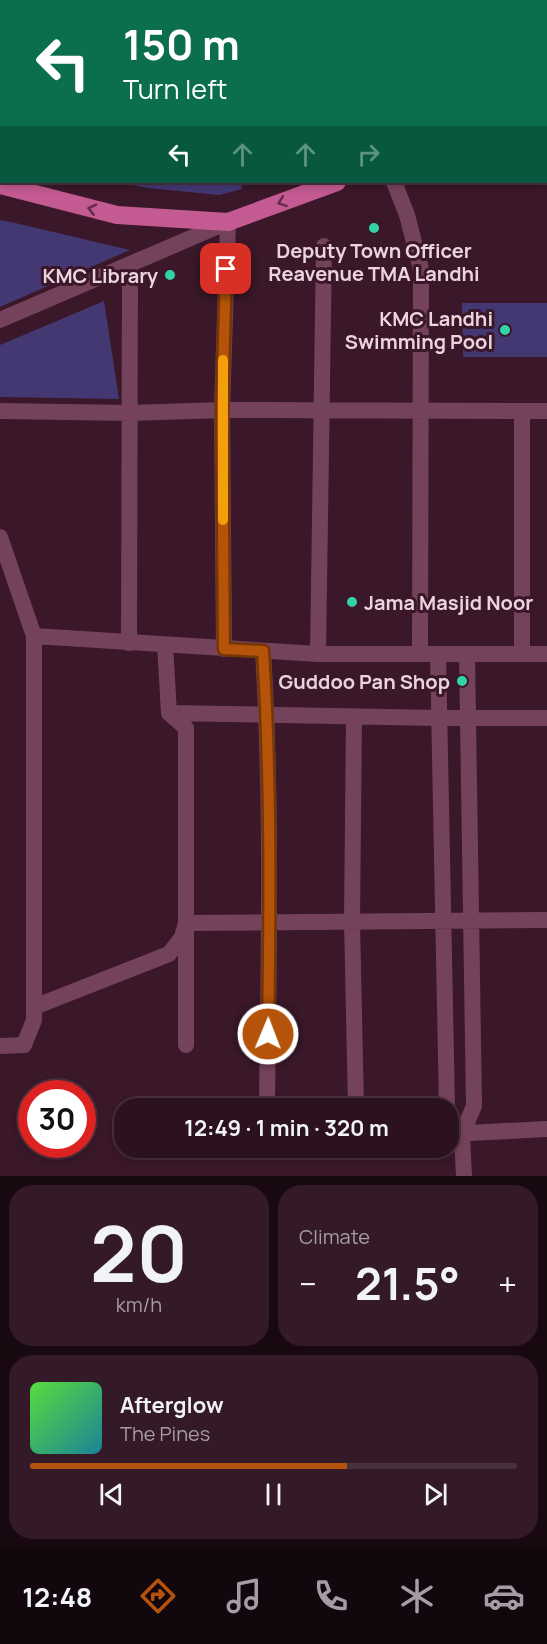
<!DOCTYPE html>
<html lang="en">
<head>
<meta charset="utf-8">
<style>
	:root { --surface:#2c111f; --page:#341a28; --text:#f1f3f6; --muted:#a69da4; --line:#48313d; --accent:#b45309 }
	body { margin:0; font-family:Manrope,sans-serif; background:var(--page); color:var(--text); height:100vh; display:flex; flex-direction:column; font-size:22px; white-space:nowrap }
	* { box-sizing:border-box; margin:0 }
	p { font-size:20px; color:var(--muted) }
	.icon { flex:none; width:33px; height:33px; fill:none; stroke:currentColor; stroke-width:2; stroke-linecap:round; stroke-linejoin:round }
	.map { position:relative; height:1176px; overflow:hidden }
	.details { display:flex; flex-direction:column; gap:9px; padding:9px; background:#180911; flex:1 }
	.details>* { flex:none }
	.hud { position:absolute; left:0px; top:0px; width:548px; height:183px; box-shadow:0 3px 9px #0003,0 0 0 2px var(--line); background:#0b6e4f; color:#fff; overflow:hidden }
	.speed { position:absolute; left:18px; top:1080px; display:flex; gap:12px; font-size:30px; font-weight:700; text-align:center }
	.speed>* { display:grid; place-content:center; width:78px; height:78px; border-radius:50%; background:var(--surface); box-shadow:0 3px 9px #0003,0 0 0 2px var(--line); line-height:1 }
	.speed .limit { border:9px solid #d22; background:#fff; color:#111 }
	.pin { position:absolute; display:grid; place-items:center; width:51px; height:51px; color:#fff; margin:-26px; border-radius:12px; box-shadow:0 3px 9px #0006 }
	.me { position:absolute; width:66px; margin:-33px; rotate:1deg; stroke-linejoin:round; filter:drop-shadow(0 0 4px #0008) }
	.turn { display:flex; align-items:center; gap:21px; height:126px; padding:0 24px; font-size:27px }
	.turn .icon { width:78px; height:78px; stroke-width:2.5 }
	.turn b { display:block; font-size:42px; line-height:51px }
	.lanes { display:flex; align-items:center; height:57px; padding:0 24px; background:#0003; justify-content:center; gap:30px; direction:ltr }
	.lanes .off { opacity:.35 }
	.big { font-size:45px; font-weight:700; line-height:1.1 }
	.details .tile { flex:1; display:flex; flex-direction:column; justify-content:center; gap:9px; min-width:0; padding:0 21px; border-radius:24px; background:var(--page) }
	.details .dial { align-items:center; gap:0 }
	.dial b { font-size:78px; line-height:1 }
	.song { display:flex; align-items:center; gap:18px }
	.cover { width:72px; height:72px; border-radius:9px; background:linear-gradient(135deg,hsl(110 70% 55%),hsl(190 70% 35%)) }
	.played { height:6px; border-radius:3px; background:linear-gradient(90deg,var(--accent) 65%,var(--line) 65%) }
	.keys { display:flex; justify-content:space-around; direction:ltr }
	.heat { display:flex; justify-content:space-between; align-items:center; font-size:33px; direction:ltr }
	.details .tiles { flex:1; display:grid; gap:9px; grid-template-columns:1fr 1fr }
	.tile:last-child { grid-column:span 2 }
	.trip { position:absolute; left:114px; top:1098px; width:345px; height:60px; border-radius:24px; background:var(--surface); box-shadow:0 3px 9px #0003,0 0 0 2px var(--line); font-weight:700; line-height:60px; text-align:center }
	.menu { display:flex; height:96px; justify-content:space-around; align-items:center; background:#12070c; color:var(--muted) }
	.menu .icon { width:42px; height:42px }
	.menu .selected { color:var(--accent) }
	.menu b { font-size:27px; color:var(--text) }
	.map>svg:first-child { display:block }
</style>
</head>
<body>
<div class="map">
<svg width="547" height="1176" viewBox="0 0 547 1176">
	<rect width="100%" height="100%" fill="#3a1729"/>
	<!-- green -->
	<path fill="#433872" d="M117 182H240L242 189 219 195 148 188Z
		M0 220 11 222 130 250 0 307Z
		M104 301 119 399 0 397V345Z
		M462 303H547V357H463Z"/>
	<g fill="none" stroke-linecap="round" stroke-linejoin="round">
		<!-- minor -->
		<path stroke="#75425b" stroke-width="16" d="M64 0 65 2
			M147 0 148 2
			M539 0 540 2
			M178 2 181 0
			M280 2V0
			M337 2 340 0
			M546 15 547 17
			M0 30 2 33
			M0 87 2 86
			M0 152 2 151
			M394 182 407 215 421 269 420 654
			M0 320 228 222 222 410 224 649
			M0 411 130 413 222 410 547 411
			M522 411V654
			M0 537 34 636V1020L24 1045 0 1046
			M34 636 318 654H547
			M129 643 130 264
			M165 645 169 713 186 728V1045
			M263 651C272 801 269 951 267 1101
			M318 654 324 246
			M438 654 447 1108
			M169 713 439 718H547
			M354 717 352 921 356 1108
			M34 1007 169 954 182 937 186 923 547 920
			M448 1134 547 1129
			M464 1176 462 1134 474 1106 467 654"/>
		<!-- major -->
		<path stroke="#c35a91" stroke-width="18" d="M546 96H547
			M0 185 117 215 228 222 337 182"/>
	</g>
	<!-- one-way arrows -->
	<defs><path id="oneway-chevron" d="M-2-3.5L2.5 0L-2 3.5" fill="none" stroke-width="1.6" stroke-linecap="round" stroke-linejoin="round" transform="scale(1.5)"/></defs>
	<g stroke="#632b48">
		<use href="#oneway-chevron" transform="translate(282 202) rotate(160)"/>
		<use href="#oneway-chevron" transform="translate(92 209) rotate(-166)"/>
	</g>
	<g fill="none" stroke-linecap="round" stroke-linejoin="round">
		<defs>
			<path id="route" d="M226 269 222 410 224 649 263 651C271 778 270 906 268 1034"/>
		</defs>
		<!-- route casing -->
		<use href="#route" stroke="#753606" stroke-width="15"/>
		<!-- route -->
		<use href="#route" stroke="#b45309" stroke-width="10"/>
		<!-- slow -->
		<path stroke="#f59e0b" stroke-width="10" d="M223 520V360"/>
	</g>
	<!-- markers -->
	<g fill="#31d4a9" stroke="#3a1729" stroke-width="2">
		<circle cx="374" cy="228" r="6"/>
		<circle cx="170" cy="275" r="6"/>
		<circle cx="505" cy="330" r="6"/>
		<circle cx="352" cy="602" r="6"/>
		<circle cx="462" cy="681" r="6"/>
	</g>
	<g text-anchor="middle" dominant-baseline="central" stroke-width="6" stroke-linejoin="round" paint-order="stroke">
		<!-- poi labels -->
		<g font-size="20" font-weight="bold" fill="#ecd4de" stroke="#3a1729" text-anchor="end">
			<text x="374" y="250" text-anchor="middle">Deputy Town Officer<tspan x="374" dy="23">Reavenue TMA Landhi</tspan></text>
			<text x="158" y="275">KMC Library</text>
			<text x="493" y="318">KMC Landhi<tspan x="493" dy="23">Swimming Pool</tspan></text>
			<text x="364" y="602" text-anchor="start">Jama Masjid Noor</text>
			<text x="450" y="681">Guddoo Pan Shop</text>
		</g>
	</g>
</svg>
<div class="speed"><div class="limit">30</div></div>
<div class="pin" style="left:226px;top:269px;background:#d93025"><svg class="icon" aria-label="arrive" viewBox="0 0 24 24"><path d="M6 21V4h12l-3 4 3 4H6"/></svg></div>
<svg class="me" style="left:268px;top:1034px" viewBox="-20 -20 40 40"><circle r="17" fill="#b45309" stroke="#fff" stroke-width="3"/><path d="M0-11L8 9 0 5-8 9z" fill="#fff"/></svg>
<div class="trip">12:49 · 1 min · 320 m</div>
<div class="hud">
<div class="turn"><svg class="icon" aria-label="left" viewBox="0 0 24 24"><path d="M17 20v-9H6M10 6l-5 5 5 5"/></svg><div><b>150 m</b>Turn left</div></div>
<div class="lanes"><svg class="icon" aria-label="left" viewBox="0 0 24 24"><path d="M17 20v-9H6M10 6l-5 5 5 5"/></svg><svg class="icon off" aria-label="ahead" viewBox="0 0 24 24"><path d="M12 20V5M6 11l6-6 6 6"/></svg><svg class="icon off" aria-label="ahead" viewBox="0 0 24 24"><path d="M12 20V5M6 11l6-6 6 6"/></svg><svg class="icon off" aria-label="right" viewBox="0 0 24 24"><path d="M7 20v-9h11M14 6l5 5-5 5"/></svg></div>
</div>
</div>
<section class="details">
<div class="tiles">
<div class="tile dial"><b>20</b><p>km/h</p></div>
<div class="tile"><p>Climate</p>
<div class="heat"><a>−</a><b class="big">21.5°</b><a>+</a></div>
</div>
<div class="tile">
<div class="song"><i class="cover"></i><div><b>Afterglow</b><p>The Pines</p></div></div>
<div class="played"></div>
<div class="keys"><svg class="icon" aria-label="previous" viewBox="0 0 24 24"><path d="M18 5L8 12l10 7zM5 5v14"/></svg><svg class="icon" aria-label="pause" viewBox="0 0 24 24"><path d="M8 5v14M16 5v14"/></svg><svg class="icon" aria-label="next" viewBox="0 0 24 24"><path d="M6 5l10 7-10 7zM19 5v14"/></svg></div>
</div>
</div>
</section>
<nav class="menu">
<b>12:48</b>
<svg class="icon selected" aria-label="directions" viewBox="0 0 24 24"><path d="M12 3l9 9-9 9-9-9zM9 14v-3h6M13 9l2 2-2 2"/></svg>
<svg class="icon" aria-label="music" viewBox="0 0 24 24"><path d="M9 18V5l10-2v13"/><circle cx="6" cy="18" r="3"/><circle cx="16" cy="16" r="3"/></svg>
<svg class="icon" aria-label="phone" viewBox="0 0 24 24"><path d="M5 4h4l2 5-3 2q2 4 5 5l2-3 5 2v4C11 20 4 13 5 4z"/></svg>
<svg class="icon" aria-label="climate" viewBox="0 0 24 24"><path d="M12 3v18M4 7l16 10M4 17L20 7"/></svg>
<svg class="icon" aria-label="car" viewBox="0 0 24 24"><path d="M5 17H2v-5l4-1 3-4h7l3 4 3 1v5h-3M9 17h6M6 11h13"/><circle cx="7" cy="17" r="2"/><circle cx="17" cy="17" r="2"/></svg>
</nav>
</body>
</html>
